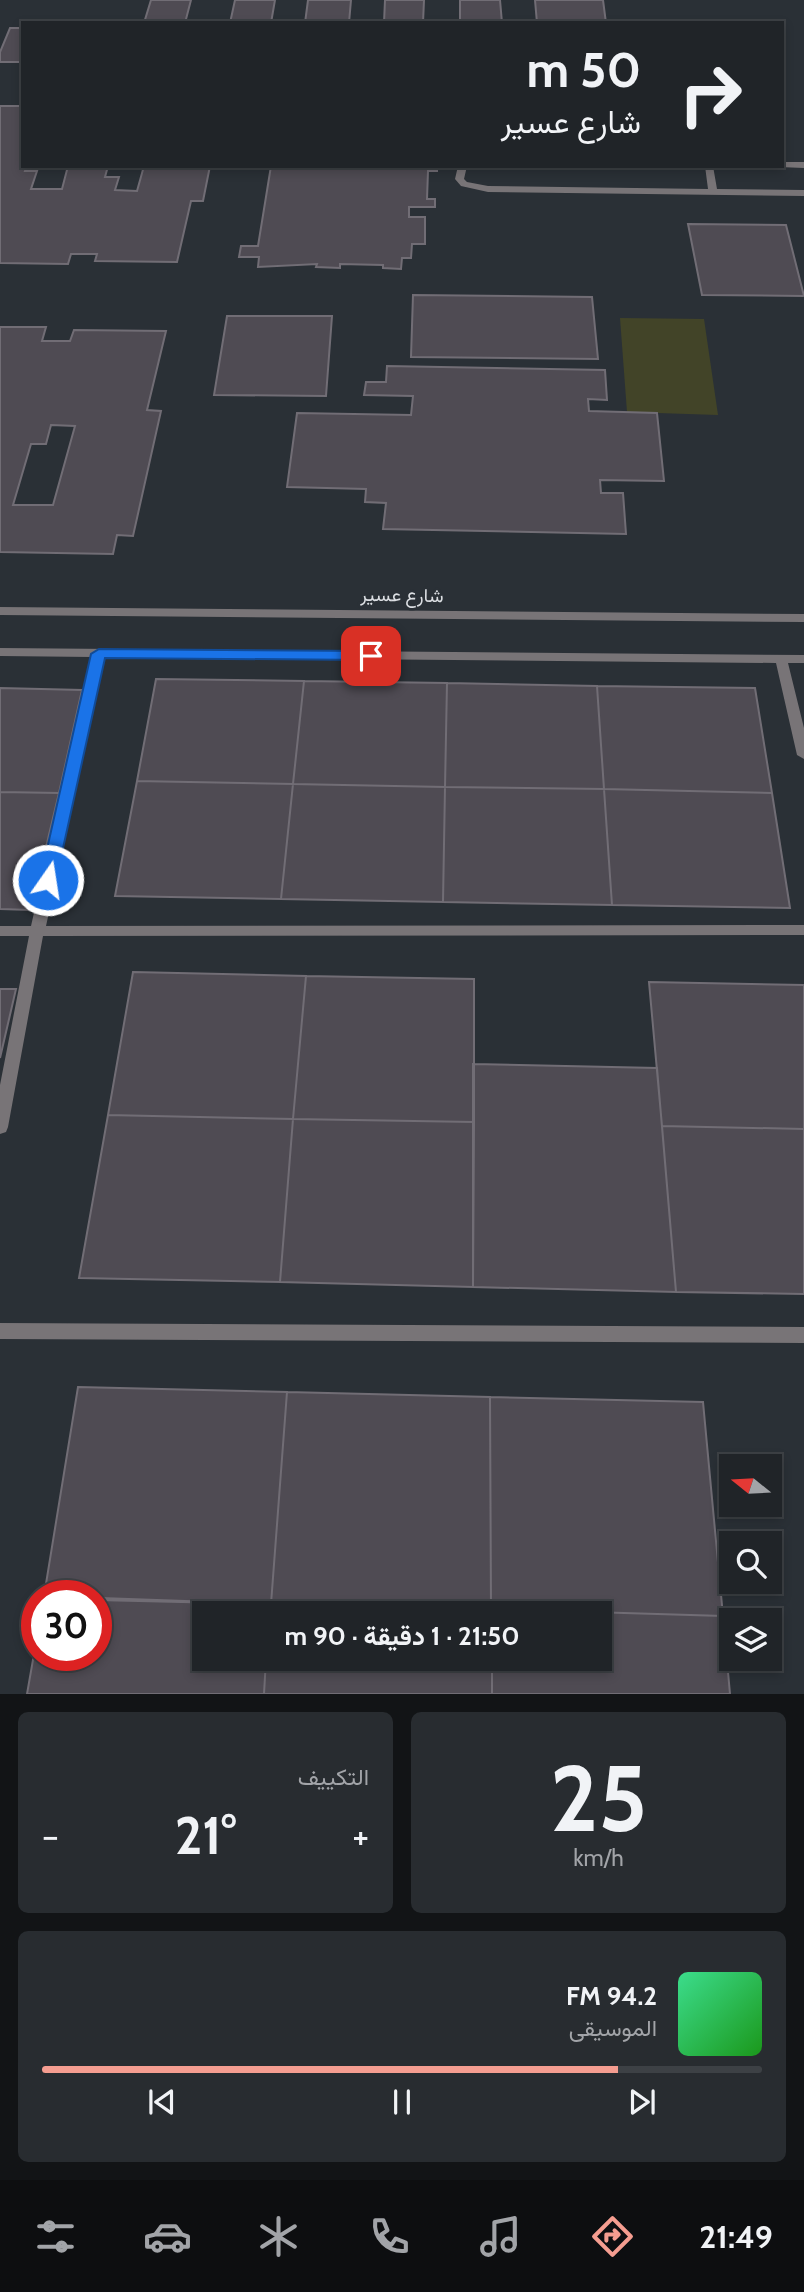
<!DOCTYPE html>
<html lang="ar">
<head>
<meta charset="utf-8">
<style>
	:root { --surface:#202428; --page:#282c30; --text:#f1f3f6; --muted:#a2a4a8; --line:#3d4145; --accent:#f59d90 }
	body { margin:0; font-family:Cabin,Vazirmatn,sans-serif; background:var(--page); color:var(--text); direction:rtl; height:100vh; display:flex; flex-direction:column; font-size:26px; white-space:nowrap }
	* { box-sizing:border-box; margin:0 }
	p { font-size:23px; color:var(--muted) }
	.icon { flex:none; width:38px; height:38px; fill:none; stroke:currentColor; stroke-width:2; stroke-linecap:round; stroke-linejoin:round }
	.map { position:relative; height:1694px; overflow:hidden; direction:ltr }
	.sheet { display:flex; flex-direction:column; gap:18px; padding:18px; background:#121416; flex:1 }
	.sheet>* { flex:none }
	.banner { position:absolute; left:21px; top:21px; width:763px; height:147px; border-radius:0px; box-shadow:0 4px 10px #0003,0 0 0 2px var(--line); direction:rtl; background:#202428; color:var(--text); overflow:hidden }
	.needle { width:46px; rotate:288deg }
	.fabs { position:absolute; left:719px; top:1454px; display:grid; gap:14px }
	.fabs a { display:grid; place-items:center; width:63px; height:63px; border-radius:0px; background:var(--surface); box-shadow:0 4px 10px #0003,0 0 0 2px var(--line); font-size:35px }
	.speed { position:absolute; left:21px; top:1580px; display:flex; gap:14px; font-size:35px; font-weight:700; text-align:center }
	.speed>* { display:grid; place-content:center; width:91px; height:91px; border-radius:50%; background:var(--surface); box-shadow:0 4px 10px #0003,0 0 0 2px var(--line); line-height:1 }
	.speed .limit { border:10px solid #d22; background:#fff; color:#111 }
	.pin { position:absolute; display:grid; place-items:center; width:60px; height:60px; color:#fff; margin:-30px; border-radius:14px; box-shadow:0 4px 10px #0006 }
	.me { position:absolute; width:77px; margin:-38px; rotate:13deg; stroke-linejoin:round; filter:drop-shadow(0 0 5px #0008) }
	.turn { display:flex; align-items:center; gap:24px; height:147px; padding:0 28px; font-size:32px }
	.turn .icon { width:91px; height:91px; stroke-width:2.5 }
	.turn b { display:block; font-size:49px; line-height:60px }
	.big { font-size:52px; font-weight:700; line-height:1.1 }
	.sheet .tile { flex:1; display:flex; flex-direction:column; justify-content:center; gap:10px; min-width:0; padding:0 24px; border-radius:10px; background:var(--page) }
	.sheet .dial { align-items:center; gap:0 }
	.dial b { font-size:91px; line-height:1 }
	.song { display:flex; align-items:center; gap:21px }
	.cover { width:84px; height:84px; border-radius:10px; background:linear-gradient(135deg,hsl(150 70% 55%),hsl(120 70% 35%)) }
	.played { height:7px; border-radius:4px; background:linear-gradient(90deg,var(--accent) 80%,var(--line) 80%) }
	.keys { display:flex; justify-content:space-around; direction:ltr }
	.heat { display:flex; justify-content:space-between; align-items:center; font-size:38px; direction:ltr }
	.sheet .tiles { flex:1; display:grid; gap:18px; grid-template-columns:1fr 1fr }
	.tile:last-child { grid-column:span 2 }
	.trip { position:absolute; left:192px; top:1601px; width:420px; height:70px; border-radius:0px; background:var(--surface); box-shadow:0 4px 10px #0003,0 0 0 2px var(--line); font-weight:700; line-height:70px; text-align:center; direction:rtl }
	.dock { display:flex; height:112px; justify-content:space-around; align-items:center; background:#0d0e10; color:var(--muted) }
	.dock .icon { width:49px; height:49px }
	.dock .on { color:var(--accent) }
	.dock b { font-size:32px; color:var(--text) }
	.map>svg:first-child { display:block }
</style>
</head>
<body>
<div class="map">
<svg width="804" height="1694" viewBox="0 0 804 1694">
	<rect width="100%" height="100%" fill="#2a3036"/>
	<!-- green -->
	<path fill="#424428" d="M620 318 704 319 718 415 627 412Z"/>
	<!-- building -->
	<path fill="#4f4b53" stroke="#716d75" stroke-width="2" fill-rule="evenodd" d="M151 0H191L185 23H144Z
		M235 0H275L271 23H230Z
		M308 0H351L349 23H305Z
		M385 0H424L423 23H384Z
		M460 0H500L502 23H460Z
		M535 0H603L606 23H537Z
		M10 28H23V62H0V52Z
		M0 106H23V166H27L25 171H37L31 189H62L68 166H108L105 177H119L115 190 137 191 144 166H210L203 201H191L177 262 95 261 97 254H71L68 264 0 263Z
		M271 166H437V171H428L427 199H435V207H409V217H425V244H412L411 258H402L401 269 383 268V265L340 264V268L316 267 317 264 258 267 259 257H239L241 246H258Z
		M688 224 786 225 804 296 702 295Z
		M413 295 592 297 598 359 411 357Z
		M227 316H332L326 396 214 395Z
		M0 327H46L42 341H70L74 330 166 331 147 410 161 411 133 536 117 535 113 554 0 552ZM51 425 75 426 53 505H13L31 444H46Z
		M387 366 605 370 607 400 588 399 589 411 657 413 664 481 600 480 601 493H623L626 534 383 529 386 503 365 502 366 489 287 487 297 413 411 415 413 396 364 395 366 382H386Z
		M156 679 304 681 293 784 137 781Z
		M304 681 447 683 445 787 293 784Z
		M447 683 597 686 604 789 445 787Z
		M597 686 755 688 772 793 604 789Z
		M0 688 82 690 59 793 0 792Z
		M137 781 293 784 281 899 115 896Z
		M293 784 445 787 443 902 281 899Z
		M445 787 604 789 612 905 443 902Z
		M604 789 772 793 790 908 612 905Z
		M0 792 59 793 31 910 0 909Z
		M133 972 306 976 293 1119 108 1115Z
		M306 976 474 979V1122L293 1119Z
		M649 982 804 985V1129L662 1126Z
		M0 989H16L0 1058Z
		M473 1064 657 1068 676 1292 473 1287Z
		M108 1115 293 1119 280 1282 79 1278Z
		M293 1119 474 1122 473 1287 280 1282Z
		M662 1126 804 1129V1294L676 1292Z
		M78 1387 287 1392 271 1604 44 1596Z
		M287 1392 490 1397 491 1609 271 1604Z
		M490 1397 703 1402 723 1616 491 1609Z
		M96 1600 271 1604 270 1614H205V1659H266L264 1694H27L37 1637V1656H96Z
		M271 1604 491 1609V1614H270Z
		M491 1609 723 1616 730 1694H492V1659H600V1614H491Z
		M266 1659H492V1694H264Z"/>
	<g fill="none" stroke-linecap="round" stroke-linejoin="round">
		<!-- service -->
		<path fill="#787477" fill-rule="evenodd" d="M782 162H804V168L779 167 782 166Z
			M458 166H467L464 179 467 182 488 186 708 189 705 166H713L717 189 804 190V196L488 192 461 186 455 179Z"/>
		<!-- minor -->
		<path fill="#787477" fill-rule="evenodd" d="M0 607 804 614V622L0 615Z
			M0 648 804 655V663H788L804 728V759L797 755 776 663 105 657 46 926 804 925V935L43 936 8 1127 6 1132 0 1134V1085L29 936H0V926H31L92 657 0 656Z
			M0 1323 804 1327V1343L0 1339Z"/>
	</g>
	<!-- route -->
	<path fill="#1a73e8" stroke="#114b97" stroke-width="2" d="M99 649 371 651 378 656 371 660 105 658 56 880 48 886 40 880 91 654Z"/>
	<g text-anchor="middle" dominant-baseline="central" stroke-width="5" stroke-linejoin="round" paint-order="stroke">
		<!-- street labels -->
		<g font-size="19" fill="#dbdee2" stroke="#2a3036">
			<text transform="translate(402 595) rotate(1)">شارع عسير</text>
		</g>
	</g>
</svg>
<div class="fabs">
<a><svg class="needle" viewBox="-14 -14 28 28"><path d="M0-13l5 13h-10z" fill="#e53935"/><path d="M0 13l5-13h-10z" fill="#a2a4a8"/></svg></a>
<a><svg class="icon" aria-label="search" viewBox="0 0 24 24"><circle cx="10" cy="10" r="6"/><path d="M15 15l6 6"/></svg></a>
<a><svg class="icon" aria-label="layers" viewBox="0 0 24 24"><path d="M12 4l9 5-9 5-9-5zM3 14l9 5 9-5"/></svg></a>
</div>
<div class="speed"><div class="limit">30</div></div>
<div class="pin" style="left:371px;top:656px;background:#d93025"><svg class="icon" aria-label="arrive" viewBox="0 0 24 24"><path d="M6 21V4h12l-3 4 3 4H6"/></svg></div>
<svg class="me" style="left:48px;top:880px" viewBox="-20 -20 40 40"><circle r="17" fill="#1a73e8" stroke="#fff" stroke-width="3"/><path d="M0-11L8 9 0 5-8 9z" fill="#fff"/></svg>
<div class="trip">21:50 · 1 دقيقة · 90 m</div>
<div class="banner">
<div class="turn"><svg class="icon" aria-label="right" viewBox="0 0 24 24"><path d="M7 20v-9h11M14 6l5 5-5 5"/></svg><div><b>50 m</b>شارع عسير</div></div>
</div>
</div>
<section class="sheet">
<div class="tiles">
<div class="tile dial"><b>25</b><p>km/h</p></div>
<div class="tile"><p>التكييف</p>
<div class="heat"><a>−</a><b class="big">21°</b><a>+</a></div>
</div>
<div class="tile">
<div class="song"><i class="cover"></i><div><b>94.2 FM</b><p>الموسيقى</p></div></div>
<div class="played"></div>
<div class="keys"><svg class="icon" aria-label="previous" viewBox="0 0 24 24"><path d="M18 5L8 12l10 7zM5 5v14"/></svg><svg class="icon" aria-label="pause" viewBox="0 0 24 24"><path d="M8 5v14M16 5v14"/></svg><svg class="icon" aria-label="next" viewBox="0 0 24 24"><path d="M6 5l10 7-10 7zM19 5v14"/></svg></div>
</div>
</div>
</section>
<nav class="dock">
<b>21:49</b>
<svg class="icon on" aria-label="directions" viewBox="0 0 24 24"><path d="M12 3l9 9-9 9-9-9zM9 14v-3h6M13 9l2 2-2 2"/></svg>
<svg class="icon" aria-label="music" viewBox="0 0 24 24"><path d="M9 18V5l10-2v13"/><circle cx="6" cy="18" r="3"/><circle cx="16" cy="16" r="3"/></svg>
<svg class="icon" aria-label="phone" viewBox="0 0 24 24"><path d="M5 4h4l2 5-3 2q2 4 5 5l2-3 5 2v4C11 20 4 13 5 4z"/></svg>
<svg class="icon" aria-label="climate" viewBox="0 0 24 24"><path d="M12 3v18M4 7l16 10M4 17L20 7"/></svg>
<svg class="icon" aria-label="car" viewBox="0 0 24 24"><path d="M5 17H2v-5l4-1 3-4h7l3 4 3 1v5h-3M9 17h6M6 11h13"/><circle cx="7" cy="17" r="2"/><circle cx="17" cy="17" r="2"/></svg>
<svg class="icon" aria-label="filters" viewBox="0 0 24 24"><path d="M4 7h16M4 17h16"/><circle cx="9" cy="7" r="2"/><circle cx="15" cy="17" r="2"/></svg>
</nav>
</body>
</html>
